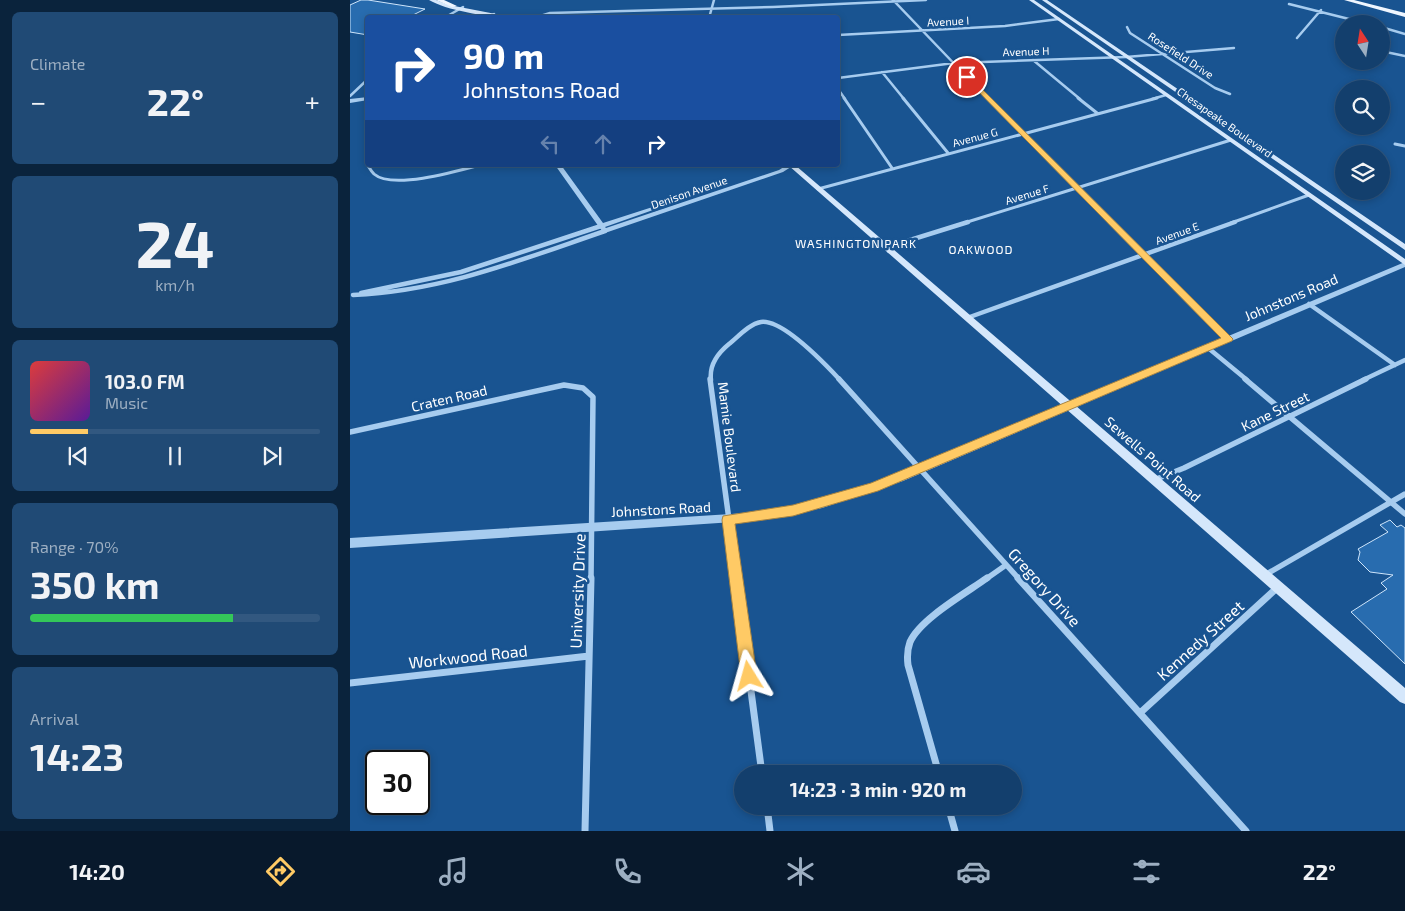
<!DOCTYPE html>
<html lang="en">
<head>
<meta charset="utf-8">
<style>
	:root { --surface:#133f6d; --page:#204a75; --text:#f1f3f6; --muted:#9dafc2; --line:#325880; --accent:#ffca65 }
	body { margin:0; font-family:"Exo 2",sans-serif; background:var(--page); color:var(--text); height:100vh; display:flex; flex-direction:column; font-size:19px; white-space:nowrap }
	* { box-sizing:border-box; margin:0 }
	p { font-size:16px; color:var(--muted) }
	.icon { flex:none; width:28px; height:28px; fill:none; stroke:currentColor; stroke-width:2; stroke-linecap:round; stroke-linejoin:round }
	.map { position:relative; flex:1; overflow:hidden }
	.sheet { display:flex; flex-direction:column; gap:12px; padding:12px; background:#0a233c; width:350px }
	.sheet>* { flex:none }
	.banner { position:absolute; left:15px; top:15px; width:475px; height:152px; border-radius:5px; box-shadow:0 2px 8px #0003,0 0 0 1px var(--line); background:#1a4fa0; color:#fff; overflow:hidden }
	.needle { width:32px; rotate:348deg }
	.tools { position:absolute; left:985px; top:15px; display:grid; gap:10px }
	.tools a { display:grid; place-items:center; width:55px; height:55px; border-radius:50%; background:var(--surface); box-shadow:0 2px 8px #0003,0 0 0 1px var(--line); font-size:25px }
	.speed { position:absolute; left:15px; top:750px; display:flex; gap:10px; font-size:25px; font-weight:700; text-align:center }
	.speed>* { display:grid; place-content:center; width:65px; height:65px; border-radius:50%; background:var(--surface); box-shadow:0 2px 8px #0003,0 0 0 1px var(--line); line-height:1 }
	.speed .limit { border:2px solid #111; border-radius:8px; background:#fff; color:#111 }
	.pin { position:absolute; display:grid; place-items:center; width:42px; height:42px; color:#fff; margin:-21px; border:2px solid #fff; border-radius:50%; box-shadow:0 1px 5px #0007 }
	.me { position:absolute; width:55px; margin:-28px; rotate:352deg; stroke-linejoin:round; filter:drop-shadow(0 0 4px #0008) }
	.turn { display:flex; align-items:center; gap:18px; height:105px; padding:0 15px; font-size:22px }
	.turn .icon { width:65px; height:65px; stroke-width:2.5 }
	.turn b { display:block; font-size:35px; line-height:42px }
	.lanes { display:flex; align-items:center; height:48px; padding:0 15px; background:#0003; justify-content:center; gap:25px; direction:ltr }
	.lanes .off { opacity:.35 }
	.big { font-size:38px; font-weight:700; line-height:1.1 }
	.sheet .card { flex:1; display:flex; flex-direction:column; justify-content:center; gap:8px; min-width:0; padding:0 18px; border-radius:8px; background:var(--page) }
	.sheet .dial { align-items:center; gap:0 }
	.dial b { font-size:65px; line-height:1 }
	.song { display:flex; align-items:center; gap:15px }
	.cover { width:60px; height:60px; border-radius:8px; background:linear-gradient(135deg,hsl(0 70% 55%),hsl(270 70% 35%)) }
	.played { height:5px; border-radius:2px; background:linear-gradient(90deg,var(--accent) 20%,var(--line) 20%) }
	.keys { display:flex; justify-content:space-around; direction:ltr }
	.heat { display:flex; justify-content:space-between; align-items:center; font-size:28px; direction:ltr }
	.charge { height:8px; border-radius:4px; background:linear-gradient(90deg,#34c759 70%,var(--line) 0) }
	.trip { position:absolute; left:384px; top:765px; width:288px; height:50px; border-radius:25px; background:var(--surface); box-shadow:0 2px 8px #0003,0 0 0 1px var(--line); font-weight:700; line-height:50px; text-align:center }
	.tabs { display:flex; height:80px; justify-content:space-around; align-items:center; background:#08192c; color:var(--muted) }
	.tabs .icon { width:35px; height:35px }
	.tabs .on { color:var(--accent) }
	.tabs b { font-size:22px; color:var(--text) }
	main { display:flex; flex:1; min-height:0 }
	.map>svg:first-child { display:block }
</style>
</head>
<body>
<main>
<section class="sheet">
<div class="card"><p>Climate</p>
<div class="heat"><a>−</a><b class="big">22°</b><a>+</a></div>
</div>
<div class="card dial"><b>24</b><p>km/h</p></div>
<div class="card">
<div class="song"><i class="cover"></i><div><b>103.0 FM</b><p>Music</p></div></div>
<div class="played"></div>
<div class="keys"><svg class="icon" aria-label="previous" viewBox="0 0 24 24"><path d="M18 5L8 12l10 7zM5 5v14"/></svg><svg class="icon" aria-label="pause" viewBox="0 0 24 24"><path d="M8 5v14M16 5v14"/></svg><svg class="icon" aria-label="next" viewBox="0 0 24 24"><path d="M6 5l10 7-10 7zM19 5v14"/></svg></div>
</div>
<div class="card"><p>Range · 70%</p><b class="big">350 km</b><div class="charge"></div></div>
<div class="card"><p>Arrival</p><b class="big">14:23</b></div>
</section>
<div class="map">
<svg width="1055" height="831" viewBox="0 0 1055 831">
	<rect width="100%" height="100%" fill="#195491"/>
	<!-- building -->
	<path fill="#286caf" stroke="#cee5fb" d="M11 0H18L75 9 57 18H18V35L0 32V5Z
		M1040 520 1047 527 1051 525 1055 528V664L1001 612 1037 589 1031 583 1043 575 1020 572 1008 560 1010 552 1008 549 1038 532 1030 525Z"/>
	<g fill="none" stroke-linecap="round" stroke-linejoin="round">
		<!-- minor-far4 -->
		<path stroke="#a7ccef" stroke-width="2.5" d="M543 0 638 99
			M939 4 1019 24
			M94 18 113 7
			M136 18 144 14
			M184 18 200 13 423 7 576 0
			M359 18 364 0
			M777 27 780 33 865 88 880 94
			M1031 27 1055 34
			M488 35 655 26 709 19
			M947 38 971 10
			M1031 51 1055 56
			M683 60 730 99
			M532 72 554 99
			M488 78 604 63 776 57 884 48
			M488 89 495 99
			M0 96 18 79
			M802 99 816 95"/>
		<!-- minor-far3 -->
		<path stroke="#a7ccef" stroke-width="3" d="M494 98 542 168
			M553 98 598 153
			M637 98 761 223
			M728 98 747 113
			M1045 144 1055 146
			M18 147 17 164C19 167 21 171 24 174 42 190 108 171 130 165
			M468 189 807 98
			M614 223 881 140
			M881 223 959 195"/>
		<!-- minor-far2 -->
		<path stroke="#a7ccef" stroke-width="4.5" d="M760 222 878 339
			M539 251 541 246 618 222
			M11 293 111 272 251 226
			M3 295C94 291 170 260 255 231
			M959 304 1045 365
			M617 318 885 222
			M857 347 897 380
			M361 380C359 365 368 353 379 344 388 337 399 324 411 322 433 319 476 365 490 380
			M1013 380 1055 360"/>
		<!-- minor-far1 -->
		<path stroke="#a7ccef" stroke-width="5.5" d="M360 379 387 579
			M489 379 669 579
			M895 379 1055 514
			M0 432 214 385 233 388 243 397 241 579
			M804 480 834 468 1016 379
			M915 575 1055 494
			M636 579 656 565"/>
		<!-- minor -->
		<path stroke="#a7ccef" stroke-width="7" d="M386 578 412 774
			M668 578 896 831
			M0 683 239 656
			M790 713 928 587
			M589 774 558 665C557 657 557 650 560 642 570 619 616 593 637 578
			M417 806 420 831
			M598 806 605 831
			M235 831 241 578"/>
		<!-- tertiary -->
		<path fill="#a7ccef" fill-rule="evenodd" d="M18 97V100L0 103V99Z
			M205 165H211L253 223 315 203 320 204 255 227 256 228 429 170 437 165H444L433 172 255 233 253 232 249 227Z
			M1055 262V267L553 481 472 508 413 520 0 548V538L413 512 472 500 547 475Z"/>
		<!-- secondary -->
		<path fill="#d5e7fb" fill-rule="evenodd" d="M79 0H86L99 5 166 18C144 18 97 11 79 0Z
			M679 0H684L1055 259V265Z
			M692 0H697L1055 244V250Z
			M438 165H445L1055 688V704L1050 702Z"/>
		<!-- primary -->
		<path fill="#eff6ff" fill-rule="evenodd" d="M86 0H94L107 6 102 7Z
			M994 0H1004L1055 13V17Z"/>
	</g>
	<!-- route -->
	<path fill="#ffca65" stroke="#a68342" d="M615 76H619L883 339 882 341 528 491 443 516 385 524 407 676 404 681 399 684 394 681 391 676 372 520 373 516 443 505 521 483 871 338 615 78Z"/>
	<g text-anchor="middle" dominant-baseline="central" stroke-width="5" stroke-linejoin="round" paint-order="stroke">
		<!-- far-street labels -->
		<g font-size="11" fill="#fff" stroke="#195491">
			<text transform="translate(598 21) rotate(-3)">Avenue I</text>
			<text transform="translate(676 51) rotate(-2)">Avenue H</text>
			<text transform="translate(831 55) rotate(33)">Rosefield Drive</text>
			<text transform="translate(875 122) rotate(35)">Chesapeake Boulevard</text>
			<text transform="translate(625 137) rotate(-15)">Avenue G</text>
			<text transform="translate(339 192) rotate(-19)">Denison Avenue</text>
			<text transform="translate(677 194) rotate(-17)">Avenue F</text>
			<text transform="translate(827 233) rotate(-20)">Avenue E</text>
		</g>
		<!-- far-neighbourhood labels -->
		<g font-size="12" letter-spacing="1" fill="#fff" stroke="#195491">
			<text x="506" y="243">WASHINGTON PARK</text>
			<text x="631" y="249">OAKWOOD</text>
		</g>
		<!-- street labels -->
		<g font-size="14" fill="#fff" stroke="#195491">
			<text transform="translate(941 297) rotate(-23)">Johnstons Road</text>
			<text transform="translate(99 398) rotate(-13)">Craten Road</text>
			<text transform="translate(925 411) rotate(-26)">Kane Street</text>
			<text transform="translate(380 437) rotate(83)">Mamie Boulevard</text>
			<text transform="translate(803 459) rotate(41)">Sewells Point Road</text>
			<text transform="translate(311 509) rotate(-3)">Johnstons Road</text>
		</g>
		<!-- near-street labels -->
		<g font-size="16" fill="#fff" stroke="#195491">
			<text transform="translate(695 587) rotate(48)">Gregory Drive</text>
			<text transform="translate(227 591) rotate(-88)">University Drive</text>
			<text transform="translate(850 640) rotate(-42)">Kennedy Street</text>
			<text transform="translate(118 656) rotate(-6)">Workwood Road</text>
		</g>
	</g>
</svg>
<div class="tools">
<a><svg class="needle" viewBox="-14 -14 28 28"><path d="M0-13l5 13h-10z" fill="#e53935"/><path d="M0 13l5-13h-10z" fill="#9dafc2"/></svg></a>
<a><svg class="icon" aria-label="search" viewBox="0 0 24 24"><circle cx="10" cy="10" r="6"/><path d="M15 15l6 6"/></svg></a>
<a><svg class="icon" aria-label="layers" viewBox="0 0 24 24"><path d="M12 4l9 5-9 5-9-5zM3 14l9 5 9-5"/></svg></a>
</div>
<div class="speed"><div class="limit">30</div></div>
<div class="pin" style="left:617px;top:77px;background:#d93025"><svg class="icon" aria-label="arrive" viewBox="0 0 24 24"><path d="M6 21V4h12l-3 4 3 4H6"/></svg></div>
<svg class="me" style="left:399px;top:676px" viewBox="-20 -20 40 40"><path d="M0-17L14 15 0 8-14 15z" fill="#ffca65" stroke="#fff" stroke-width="4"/></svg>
<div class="trip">14:23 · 3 min · 920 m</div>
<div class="banner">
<div class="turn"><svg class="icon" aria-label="right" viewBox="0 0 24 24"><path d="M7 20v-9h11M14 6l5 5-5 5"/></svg><div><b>90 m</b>Johnstons Road</div></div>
<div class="lanes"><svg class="icon off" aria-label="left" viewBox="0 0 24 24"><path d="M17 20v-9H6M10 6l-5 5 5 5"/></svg><svg class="icon off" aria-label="ahead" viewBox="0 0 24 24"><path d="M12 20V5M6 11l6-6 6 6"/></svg><svg class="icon" aria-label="right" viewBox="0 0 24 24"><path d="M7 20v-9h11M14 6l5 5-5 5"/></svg></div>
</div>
</div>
</main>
<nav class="tabs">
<b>14:20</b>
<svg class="icon on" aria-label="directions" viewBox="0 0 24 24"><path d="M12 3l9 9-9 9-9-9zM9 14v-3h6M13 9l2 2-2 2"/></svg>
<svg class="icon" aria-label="music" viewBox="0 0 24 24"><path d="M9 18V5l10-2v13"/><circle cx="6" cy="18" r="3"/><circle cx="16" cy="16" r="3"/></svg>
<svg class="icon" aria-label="phone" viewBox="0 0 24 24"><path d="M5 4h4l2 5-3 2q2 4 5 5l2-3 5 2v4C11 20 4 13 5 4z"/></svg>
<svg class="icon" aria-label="climate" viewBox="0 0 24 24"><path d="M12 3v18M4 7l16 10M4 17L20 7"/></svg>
<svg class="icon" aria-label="car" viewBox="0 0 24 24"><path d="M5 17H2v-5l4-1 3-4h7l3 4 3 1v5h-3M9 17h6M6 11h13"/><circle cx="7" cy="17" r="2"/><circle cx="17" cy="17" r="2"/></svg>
<svg class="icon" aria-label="filters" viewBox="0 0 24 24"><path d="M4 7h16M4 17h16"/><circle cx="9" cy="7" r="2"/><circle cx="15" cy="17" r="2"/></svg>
<b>22°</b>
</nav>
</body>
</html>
